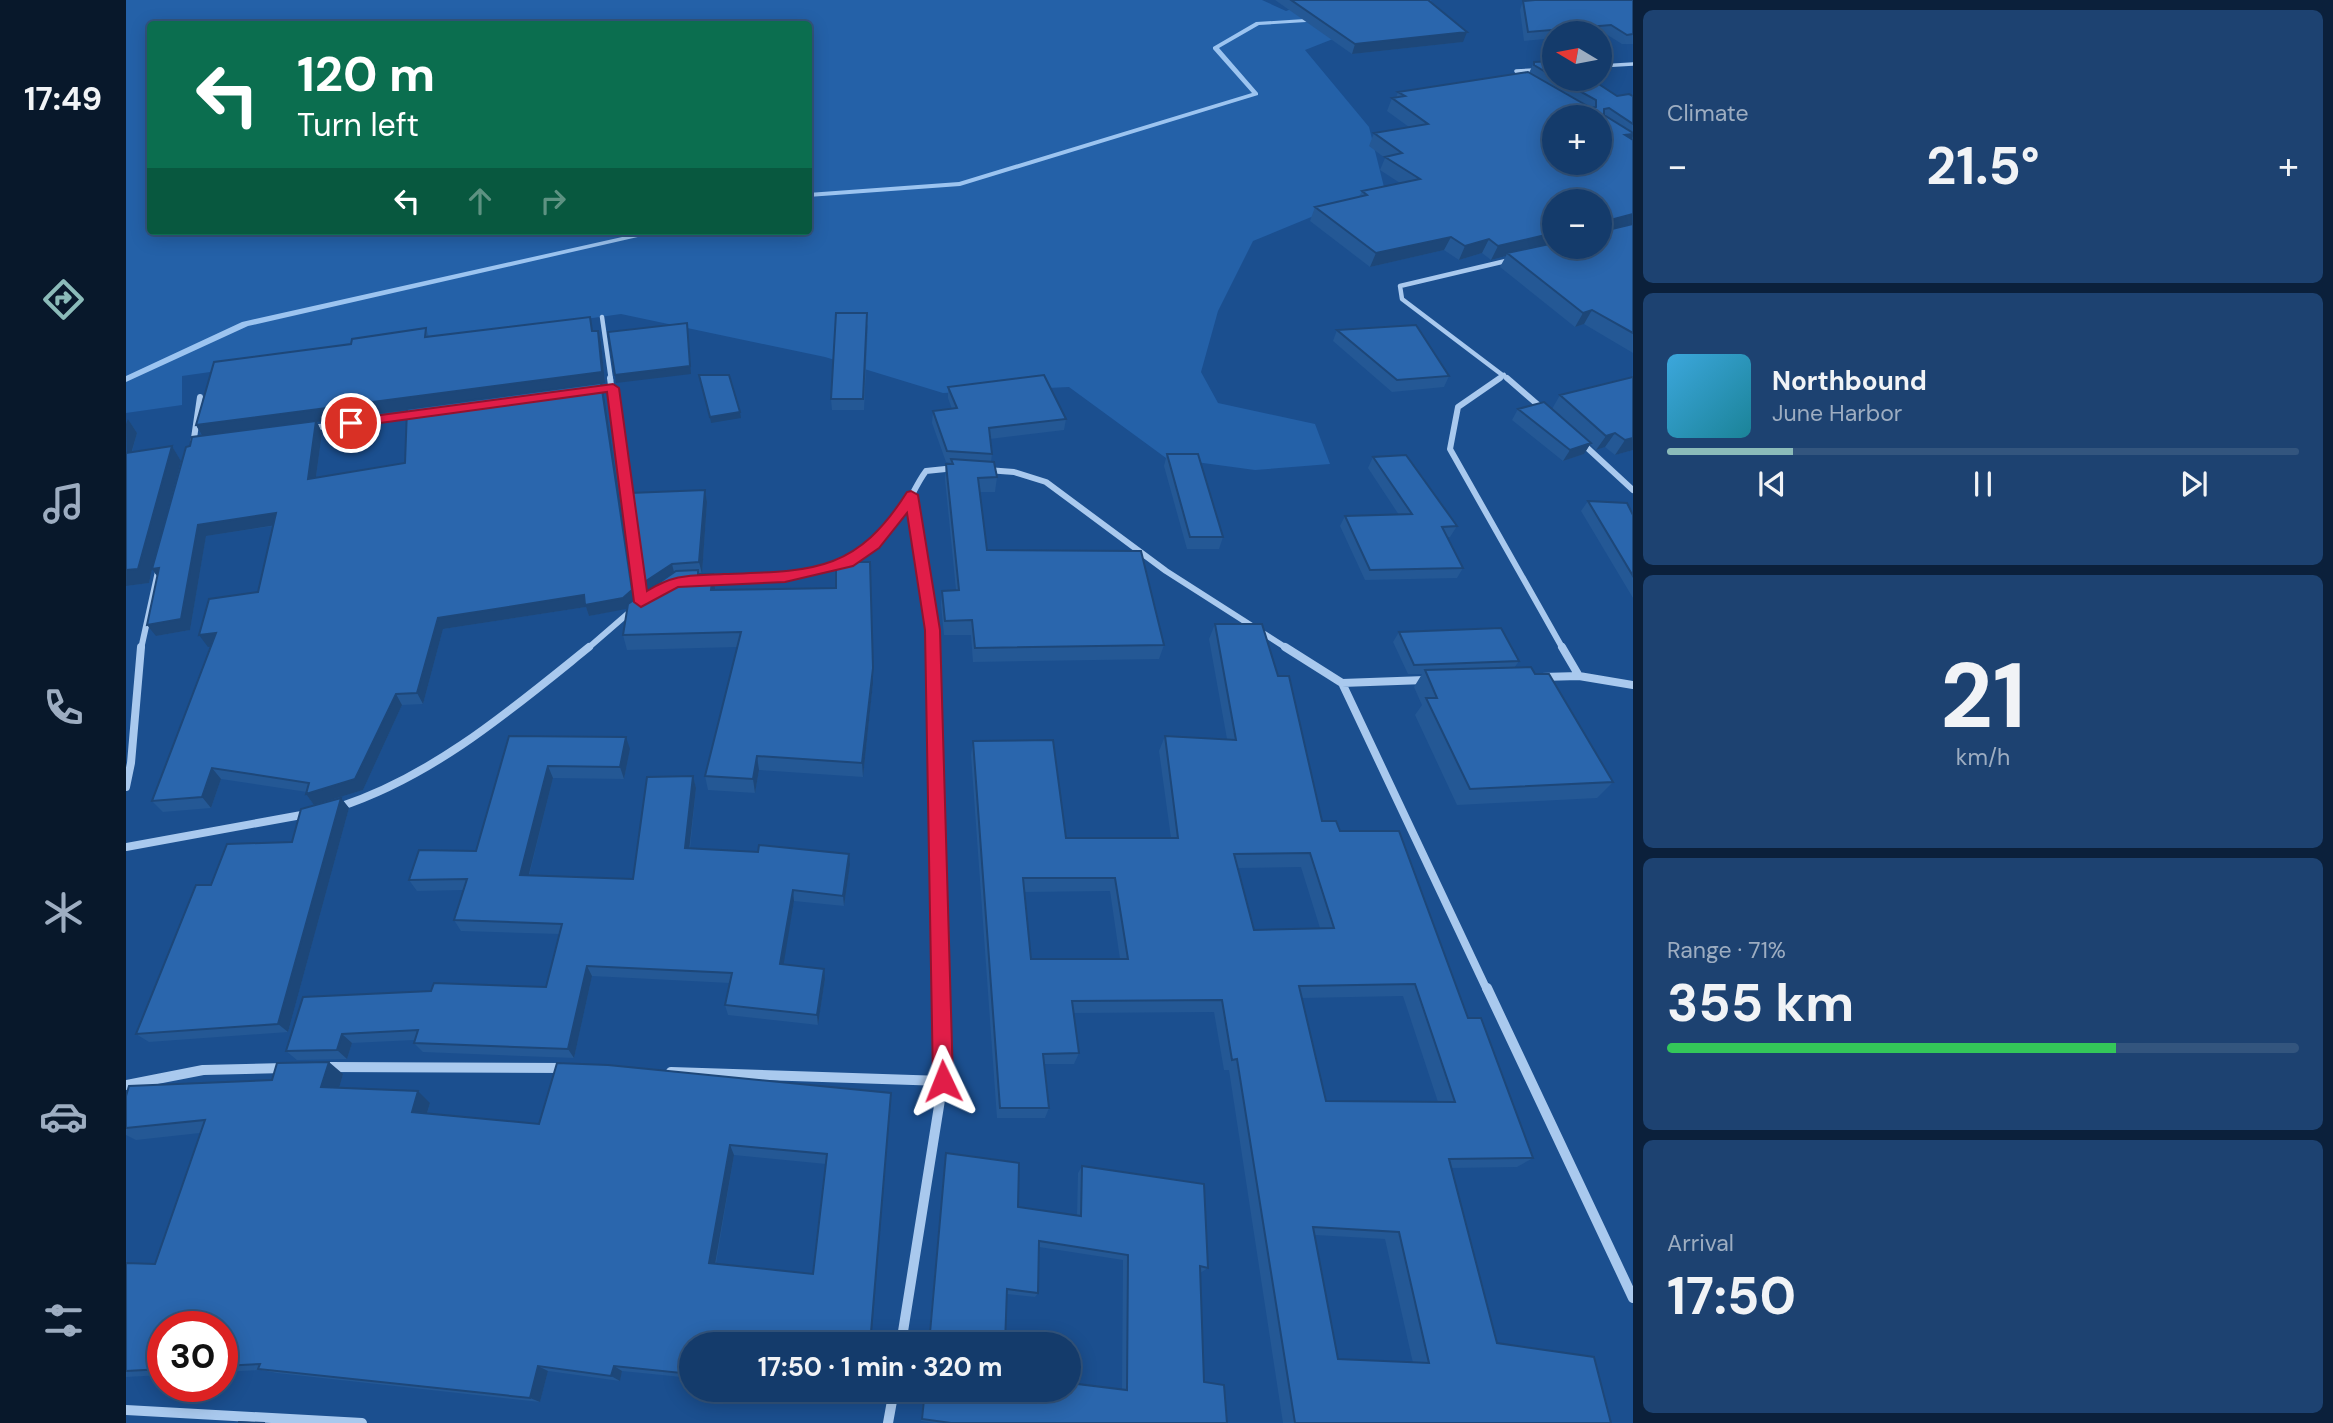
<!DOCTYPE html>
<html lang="en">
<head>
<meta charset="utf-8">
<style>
	:root { --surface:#143b6b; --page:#1d4271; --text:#f1f3f6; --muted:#9dadc1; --line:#33557e; --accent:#8bbbb9 }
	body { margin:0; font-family:"DM Sans",sans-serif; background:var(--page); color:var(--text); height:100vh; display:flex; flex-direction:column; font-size:26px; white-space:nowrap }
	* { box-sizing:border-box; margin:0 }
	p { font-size:23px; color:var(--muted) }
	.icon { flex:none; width:38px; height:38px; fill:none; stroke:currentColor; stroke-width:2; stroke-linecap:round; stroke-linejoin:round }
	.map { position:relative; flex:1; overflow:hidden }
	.drawer { display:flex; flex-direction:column; gap:10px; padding:10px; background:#0b203b; width:700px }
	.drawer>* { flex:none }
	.hud { position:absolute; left:21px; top:21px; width:665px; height:214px; border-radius:7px; box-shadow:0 4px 18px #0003,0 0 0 2px var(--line); background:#0b6e4f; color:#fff; overflow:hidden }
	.needle { width:46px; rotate:280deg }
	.controls { position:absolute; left:1416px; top:21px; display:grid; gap:14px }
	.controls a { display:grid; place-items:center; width:70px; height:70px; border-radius:50%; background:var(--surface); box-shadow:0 4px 18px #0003,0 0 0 2px var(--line); font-size:35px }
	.speed { position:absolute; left:21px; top:1311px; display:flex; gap:14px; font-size:35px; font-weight:700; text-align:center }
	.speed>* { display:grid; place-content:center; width:91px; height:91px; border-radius:50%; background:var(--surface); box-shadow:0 4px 18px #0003,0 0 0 2px var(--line); line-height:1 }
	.speed .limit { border:10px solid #d22; background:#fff; color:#111 }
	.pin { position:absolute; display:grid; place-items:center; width:60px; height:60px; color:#fff; margin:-30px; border:4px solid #fff; border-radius:50%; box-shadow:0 2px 7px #0007 }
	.me { position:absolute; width:77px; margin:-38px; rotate:358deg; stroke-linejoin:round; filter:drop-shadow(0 0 5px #0008) }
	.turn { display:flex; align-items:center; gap:24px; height:147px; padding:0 35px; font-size:32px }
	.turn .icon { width:91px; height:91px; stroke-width:2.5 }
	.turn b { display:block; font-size:49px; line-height:60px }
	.lanes { display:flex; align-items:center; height:66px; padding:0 35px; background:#0003; justify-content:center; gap:35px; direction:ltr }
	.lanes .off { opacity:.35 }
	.big { font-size:52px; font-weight:700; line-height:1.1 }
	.drawer .tile { flex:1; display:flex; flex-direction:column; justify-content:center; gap:10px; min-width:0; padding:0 24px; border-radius:10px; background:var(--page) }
	.drawer .dial { align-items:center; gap:0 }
	.dial b { font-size:91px; line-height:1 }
	.song { display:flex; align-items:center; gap:21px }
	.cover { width:84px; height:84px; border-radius:10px; background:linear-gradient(135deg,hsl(200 70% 55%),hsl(190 70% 35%)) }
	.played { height:7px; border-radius:4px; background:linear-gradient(90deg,var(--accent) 20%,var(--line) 20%) }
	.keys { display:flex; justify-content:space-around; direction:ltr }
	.heat { display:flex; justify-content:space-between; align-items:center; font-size:38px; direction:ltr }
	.charge { height:10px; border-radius:5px; background:linear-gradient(90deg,#34c759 71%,var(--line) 0) }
	.trip { position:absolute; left:553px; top:1332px; width:402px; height:70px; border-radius:35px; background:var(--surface); box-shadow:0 4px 18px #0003,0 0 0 2px var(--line); font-weight:700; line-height:70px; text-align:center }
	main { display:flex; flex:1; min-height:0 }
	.tab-bar { display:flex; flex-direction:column; width:126px; justify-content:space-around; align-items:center; background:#08182b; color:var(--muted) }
	.tab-bar .icon { width:49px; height:49px }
	.tab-bar .on { color:var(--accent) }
	.tab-bar b { font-size:32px; color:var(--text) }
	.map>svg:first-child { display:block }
</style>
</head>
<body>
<main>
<nav class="tab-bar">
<b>17:49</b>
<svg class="icon on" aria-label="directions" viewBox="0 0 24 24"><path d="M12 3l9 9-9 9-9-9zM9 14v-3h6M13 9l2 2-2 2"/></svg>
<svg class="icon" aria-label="music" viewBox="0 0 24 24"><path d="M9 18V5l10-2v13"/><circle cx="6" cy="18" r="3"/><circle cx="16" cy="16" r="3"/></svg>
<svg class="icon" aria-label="phone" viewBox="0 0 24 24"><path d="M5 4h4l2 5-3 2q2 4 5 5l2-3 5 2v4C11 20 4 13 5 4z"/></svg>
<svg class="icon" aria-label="climate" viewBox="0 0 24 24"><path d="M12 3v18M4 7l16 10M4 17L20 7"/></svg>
<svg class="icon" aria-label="car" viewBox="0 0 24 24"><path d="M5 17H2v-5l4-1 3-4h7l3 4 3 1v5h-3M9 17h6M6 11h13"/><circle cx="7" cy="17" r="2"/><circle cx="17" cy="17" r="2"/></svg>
<svg class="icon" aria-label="filters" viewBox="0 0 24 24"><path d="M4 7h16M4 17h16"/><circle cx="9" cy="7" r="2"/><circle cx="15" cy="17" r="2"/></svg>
</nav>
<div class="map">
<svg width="1507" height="1423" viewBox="0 0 1507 1423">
	<rect width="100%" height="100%" fill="#1b4f8f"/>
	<!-- green -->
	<path fill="#2461a8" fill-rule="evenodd" d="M0 0H1136L1160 11 1190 0H1306L1179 50 1243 127 1258 187 1127 241 1092 311 1075 372 1092 403 1189 424 1204 464 1129 470 1040 458 943 387 817 393 699 357 495 314 56 376V405L0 413ZM24 24H682V231H24Z"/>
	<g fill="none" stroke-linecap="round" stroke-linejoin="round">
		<!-- stream -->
		<path fill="#9cc4f0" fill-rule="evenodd" d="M1194 18 1196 21 1133 25 1093 48 1132 93V95L834 186 682 197V193L833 182 1126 93 1087 49V47L1130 22Z
			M523 231H538L122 326 0 382V376L116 322Z"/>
		<!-- minor-far4 -->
		<path stroke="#a9c9ee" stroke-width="3.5" d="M1474 66 1507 64
			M1397 79 1390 71 1428 69"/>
		<!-- minor-far3 -->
		<path stroke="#a9c9ee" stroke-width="4.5" d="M476 317 485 380
			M1371 380 1378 375
			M1383 380 1276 299 1274 286 1384 260"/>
		<!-- minor-far2 -->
		<path stroke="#a9c9ee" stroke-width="6" d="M484 378 515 602
			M1374 378 1332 407 1324 449 1437 649
			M1381 378 1418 410
			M467 390 487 388
			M186 428 289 414
			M1456 443 1507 490
			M67 445 74 397
			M861 470 888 472 920 482 1040 571 1162 649
			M786 496 806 649
			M579 580C647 578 722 579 769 522 782 507 788 487 800 471L829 468
			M15 649 33 567
			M461 649 506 610"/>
		<!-- minor-far1 -->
		<path stroke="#a9c9ee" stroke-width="8" d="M806 647 815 990
			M1159 647 1216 683 1361 990
			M1436 647 1453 676
			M1416 677 1453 676 1507 685
			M1216 683 1299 680
			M0 787 5 763 15 647
			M213 807C308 776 386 709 463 647
			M0 847 181 814"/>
		<!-- minor -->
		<path stroke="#a9c9ee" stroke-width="10" d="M1361 988 1507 1298
			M202 1067 439 1068
			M545 1072 817 1081
			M0 1085 77 1070 159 1068
			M775 1344 817 1081 815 988
			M0 1410 236 1423
			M762 1423 768 1390"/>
	</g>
	<!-- wall -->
	<path fill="#245895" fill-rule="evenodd" d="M1149 0H1302L1337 42 1226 54Z
		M1507 0V44H1496L1480 34 1474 35V33H1428V38L1398 41 1394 10 1397 1Z
		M1428 61V79H1465L1491 96H1507V353L1458 324 1449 327 1374 267 1380 256 1365 260 1356 253 1333 260 1318 250 1244 267 1184 221 1189 207 1233 197 1236 191 1274 183 1254 170 1259 158 1243 146 1248 133 1283 127 1261 111 1266 98H1270L1272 92 1403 73 1408 62ZM1474 201V247H1428Z
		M742 324 738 410H706L705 399Z
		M300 328 303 337 472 331 475 342 479 383 475 384 478 395 509 599 519 592 517 583 579 490 581 502 576 574 589 589 747 683 737 777 633 770 629 793 582 790 579 776 611 647 501 650 497 635 502 608 463 616 460 607 317 629 297 704 276 705 237 790 188 805 180 794 181 792 95 779 85 808 37 812 26 801 85 646 82 647 132 592 147 526 80 536 64 630 30 636 31 576 26 569 23 583 0 586 2 419 11 433 6 452 46 446 55 461 35 537 64 446 76 436 70 425 225 344ZM281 410 279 463 190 477 196 433 191 422Z
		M1211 330 1323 376 1318 387 1266 392 1207 341Z
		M1507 377V450L1489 455 1479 447 1470 450 1464 444 1458 454 1437 461 1386 420 1392 409H1426L1434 395Z
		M822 387 940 419 938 430 864 439 866 454 865 462 871 477 869 492H854L861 550 1038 645 1033 659 847 662 845 635H818L815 605 816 591 830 590 819 479 820 464H825V463L820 462 806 423 807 411 826 409 822 398Z
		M1041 454 1097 537 1093 549H1061L1038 466Z
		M1247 457 1331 526 1324 537H1321L1337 568 1331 578 1239 580 1214 526 1219 516 1273 515 1242 468Z
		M1462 501 1507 515V598L1455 511Z
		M1089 624 1196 821 1214 831 1342 1018 1407 1158 1391 1167 1325 1168 1371 1343 1485 1423H1157L1103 1070H1098L1088 1012 947 1013 953 1053 948 1064H919L923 1108 919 1118H871L845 755 847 741 940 838H1045L1033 751 1039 736 1101 739 1083 639ZM1175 867 1194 928 1128 930 1112 868ZM984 891 994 959H905L898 892ZM1277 996 1312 1102 1200 1101 1176 998ZM1189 1235 1259 1239 1287 1363 1212 1359Z
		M1273 632 1393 661 1388 668 1409 674 1487 782 1471 798 1331 805 1289 715 1296 705 1288 687 1296 674H1282L1267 642Z
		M383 736 504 749 498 779 427 778 403 876 507 879 567 776 570 788 564 849 724 865 718 906 668 901 657 964 699 979 692 1025 602 1015 599 1005 604 983 466 976 448 1058 297 1052 288 1043 289 1040 226 1043 221 1059 171 1060 160 1051 177 997 420 987 434 934 335 931 328 920 338 890 291 891 283 880 350 851Z
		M215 798 223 808 162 1032 23 1042 10 1034 85 885 166 842Z
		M217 1074 213 1088 304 1103 301 1114 413 1124 765 1093 745 1344H648L623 1341V1344H565V1378L496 1371 494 1381 422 1371 414 1402 151 1373 135 1370 96 1372V1326H37V1375L0 1377V1263L29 1264 74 1133 10 1140 0 1135V1096ZM608 1155 700 1164 687 1274 590 1263Z
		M820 1153 892 1207 951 1216 952 1173 956 1166 1082 1268 1074 1273 1078 1382 1101 1423H808L795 1421 798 1390H996L997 1260 913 1247 912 1293 909 1297 881 1294 879 1344H802Z"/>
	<!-- shaded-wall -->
	<path fill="#1d4779" d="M1341 32 1337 42 1226 54 1229 44Z
		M1507 134V137L1502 147 1499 135Z
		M1507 214V225L1474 232 1481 221Z
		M1428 233V245L1381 253 1380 256 1365 260 1372 246Z
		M1325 237 1318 250 1244 267 1250 253Z
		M1363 239 1356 253 1333 260 1339 246Z
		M1466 310 1458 324 1449 327 1457 313Z
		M561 323 565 374 490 383 489 375Z
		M472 331 475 342 479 383 475 384 478 395 509 602 500 609 463 616 460 607 317 629 297 704 291 693 312 618 475 384 191 422 196 433 188 491 77 437 70 425Z
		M614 412 615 418 585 423 584 417Z
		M2 419 11 433 1 468 0 424Z
		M1489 433 1479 447 1470 450 1480 436Z
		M1507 438V450L1489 455 1499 440Z
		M1465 443 1458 454 1437 461 1444 450Z
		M46 446 55 461 26 569 33 568 35 581 26 569 23 583 0 586V570Z
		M579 490 581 502 576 574 573 562Z
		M150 513 157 524 80 536 64 630 30 636 21 625 72 525Z
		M546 564 549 576 520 595 517 583Z
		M587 574 589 589 585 590Z
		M90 633 98 645 82 647 73 635Z
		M747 668V683L737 777 736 763Z
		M270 694 276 705 237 790 188 805 180 794Z
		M500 737 504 749 498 779 494 767Z
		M631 756 633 770 629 793 627 779Z
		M422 766 427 778 400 886 394 875Z
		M86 768 95 779 85 808 76 797Z
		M567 776 570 788 562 860 559 848Z
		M215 798 223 808 162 1032 152 1024Z
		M723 854 724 865 718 906 717 896Z
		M667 890 668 901 656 974 654 964Z
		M461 966 466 976 448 1058 442 1049Z
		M698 969 699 979 692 1025 691 1015Z
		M216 1034 226 1043 221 1059 211 1050Z
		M203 1062 217 1074 210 1099 195 1087Z
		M292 1091 304 1103 298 1123 286 1112Z
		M765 1093 745 1344H744Z
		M604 1145 608 1155 588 1270 583 1263Z
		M619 1335 623 1341V1344H618Z
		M412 1366 422 1371 414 1402 404 1398Z
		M488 1366 496 1371 494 1381 485 1376Z"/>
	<!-- building -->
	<path fill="#2a66ad" stroke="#1d4779" stroke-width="2" fill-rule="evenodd" d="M1165 0H1302L1341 32 1229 44Z
		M1409 0H1507V34L1501 35 1485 25 1402 32 1397 1Z
		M1428 61V77L1408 65V62Z
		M1402 72 1465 108 1470 107V100L1432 79H1465L1491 96 1503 94 1507 96V124L1483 108 1478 109V115L1507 133V134L1499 135 1507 140V214L1481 221 1477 226 1482 230 1507 224V333L1466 310 1457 313 1381 253 1428 243V247H1474V201H1428V233L1372 246 1363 239 1339 246 1325 237 1250 253 1189 207 1241 195 1236 191 1294 179 1259 157 1276 153 1248 133 1302 124 1266 98 1279 96 1272 92ZM1428 117H1474V163H1428Z
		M710 313H741L737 399H705Z
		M464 317 466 331H472L476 372 70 425 88 362 225 344 226 339 300 328 299 337Z
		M561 323 564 366 489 375 482 332Z
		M1290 325 1323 376 1271 380 1211 330Z
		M573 375H603L614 412 584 417Z
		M918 375 940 419 863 428 866 454 821 451 807 411 831 408 822 387Z
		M1507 377V438L1499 440 1489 433 1480 436 1434 395Z
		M475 383 506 590 497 598 459 605 458 595 312 618 291 693 270 694 229 779 180 794 183 783 86 768 76 797 26 801 90 633 73 635 83 599 132 592 150 513 72 525 55 619 21 625 33 568 26 569 60 447 64 446 66 437 190 421 182 479 279 463 281 409Z
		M1418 402 1465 443 1444 450 1392 409Z
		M46 446 12 569 0 570V453Z
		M1041 454H1072L1097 537H1064Z
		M1280 455 1331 526 1316 527 1337 568 1244 570 1219 516 1286 514 1247 457Z
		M825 459 868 462 871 477 852 478 861 550 1015 551 1038 645 849 648 846 620 819 621 816 591 833 590 820 464H827Z
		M579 490 573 562 546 564 517 583 504 493Z
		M1462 501 1501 503 1507 515V576Z
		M710 562H744L747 668 736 763 631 756 627 779 579 776 615 632 497 635 502 604 550 571 572 570V574H587L585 590 710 588Z
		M1089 624H1136L1152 676H1163L1196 821H1210L1214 831H1273L1342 1018H1355L1407 1158 1323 1159 1371 1343 1468 1357 1485 1423H1169L1111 1059 1106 1060 1096 1000 946 1001 953 1053 917 1054 923 1108H874L847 741 927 740 940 838H1052L1039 736 1110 740ZM1184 853 1208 928 1128 930 1108 854ZM897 878H989L1002 959H905ZM1289 984 1329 1102 1200 1101 1173 986ZM1187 1227 1273 1232 1303 1363 1212 1359Z
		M1375 628 1393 661 1288 665 1273 632Z
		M1405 667 1409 674H1423L1487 782 1344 789 1300 698H1311L1299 670Z
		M383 736 500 737 494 767 422 766 394 875 507 879 521 777 567 776 559 848 632 852 633 845 723 854 717 896 667 890 654 964 698 969 691 1015 599 1005 606 973 461 966 442 1049 288 1043 292 1030 216 1034 211 1050 160 1051 177 997 305 991 308 983 420 987 436 924 328 920 341 879 283 880 293 850 350 851Z
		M215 798 152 1024 10 1034 70 885H85L101 844 166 842 175 809Z
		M203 1062 195 1087 292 1091 286 1112 413 1124 431 1063 482 1065 765 1093 744 1344H694L619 1335 618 1344H565V1374L488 1366 485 1376 412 1366 404 1398 132 1369 134 1364 96 1366V1326H37V1369L0 1371V1263L29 1264 79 1120 0 1128V1096L3 1086 146 1080 151 1063ZM604 1145 701 1154 687 1274 583 1263Z
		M820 1153 893 1163 892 1207 955 1216 956 1166 1078 1184 1082 1268 1074 1266 1078 1382 1098 1385 1101 1423H825L796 1419 799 1390H943V1383L1001 1390 1002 1255 913 1241 912 1293 881 1289 879 1344H803Z
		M113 1422 139 1423H113Z"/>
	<!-- route -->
	<path fill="#e11d48" stroke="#92132f" stroke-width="2" d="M487 384 493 388 521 591C551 573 564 576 598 574 686 571 730 573 781 492L785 491 792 495 814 630 827 1081 824 1088 817 1091 810 1088 807 1081 799 630 781 513 753 548 727 566 659 582 552 587 515 607 508 602 481 392 225 427 218 423 225 419Z"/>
</svg>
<div class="controls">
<a><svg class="needle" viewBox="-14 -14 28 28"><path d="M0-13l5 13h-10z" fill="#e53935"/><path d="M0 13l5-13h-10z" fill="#9dadc1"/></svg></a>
<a>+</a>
<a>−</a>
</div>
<div class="speed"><div class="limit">30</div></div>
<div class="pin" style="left:225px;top:423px;background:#d93025"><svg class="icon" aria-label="arrive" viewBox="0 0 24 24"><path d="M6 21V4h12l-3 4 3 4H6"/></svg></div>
<svg class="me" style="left:817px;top:1081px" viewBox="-20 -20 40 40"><path d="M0-17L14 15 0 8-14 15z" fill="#e11d48" stroke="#fff" stroke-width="4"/></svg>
<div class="trip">17:50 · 1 min · 320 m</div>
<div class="hud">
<div class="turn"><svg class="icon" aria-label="left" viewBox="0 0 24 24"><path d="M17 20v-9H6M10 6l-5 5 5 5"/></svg><div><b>120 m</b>Turn left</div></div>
<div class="lanes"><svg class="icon" aria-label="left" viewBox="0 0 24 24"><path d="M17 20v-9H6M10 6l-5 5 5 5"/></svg><svg class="icon off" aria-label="ahead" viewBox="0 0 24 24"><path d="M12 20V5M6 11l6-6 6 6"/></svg><svg class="icon off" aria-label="right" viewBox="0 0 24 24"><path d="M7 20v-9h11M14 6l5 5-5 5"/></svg></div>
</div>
</div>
<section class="drawer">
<div class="tile"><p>Climate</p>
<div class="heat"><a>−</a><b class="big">21.5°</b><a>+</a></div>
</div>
<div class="tile">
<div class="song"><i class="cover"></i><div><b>Northbound</b><p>June Harbor</p></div></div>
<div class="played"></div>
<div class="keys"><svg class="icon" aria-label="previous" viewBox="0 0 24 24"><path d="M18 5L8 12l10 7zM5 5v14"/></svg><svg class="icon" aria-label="pause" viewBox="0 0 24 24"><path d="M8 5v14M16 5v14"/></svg><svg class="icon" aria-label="next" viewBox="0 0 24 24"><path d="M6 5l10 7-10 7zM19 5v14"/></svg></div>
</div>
<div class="tile dial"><b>21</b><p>km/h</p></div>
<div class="tile"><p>Range · 71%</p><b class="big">355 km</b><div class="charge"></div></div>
<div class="tile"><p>Arrival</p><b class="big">17:50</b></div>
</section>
</main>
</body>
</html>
